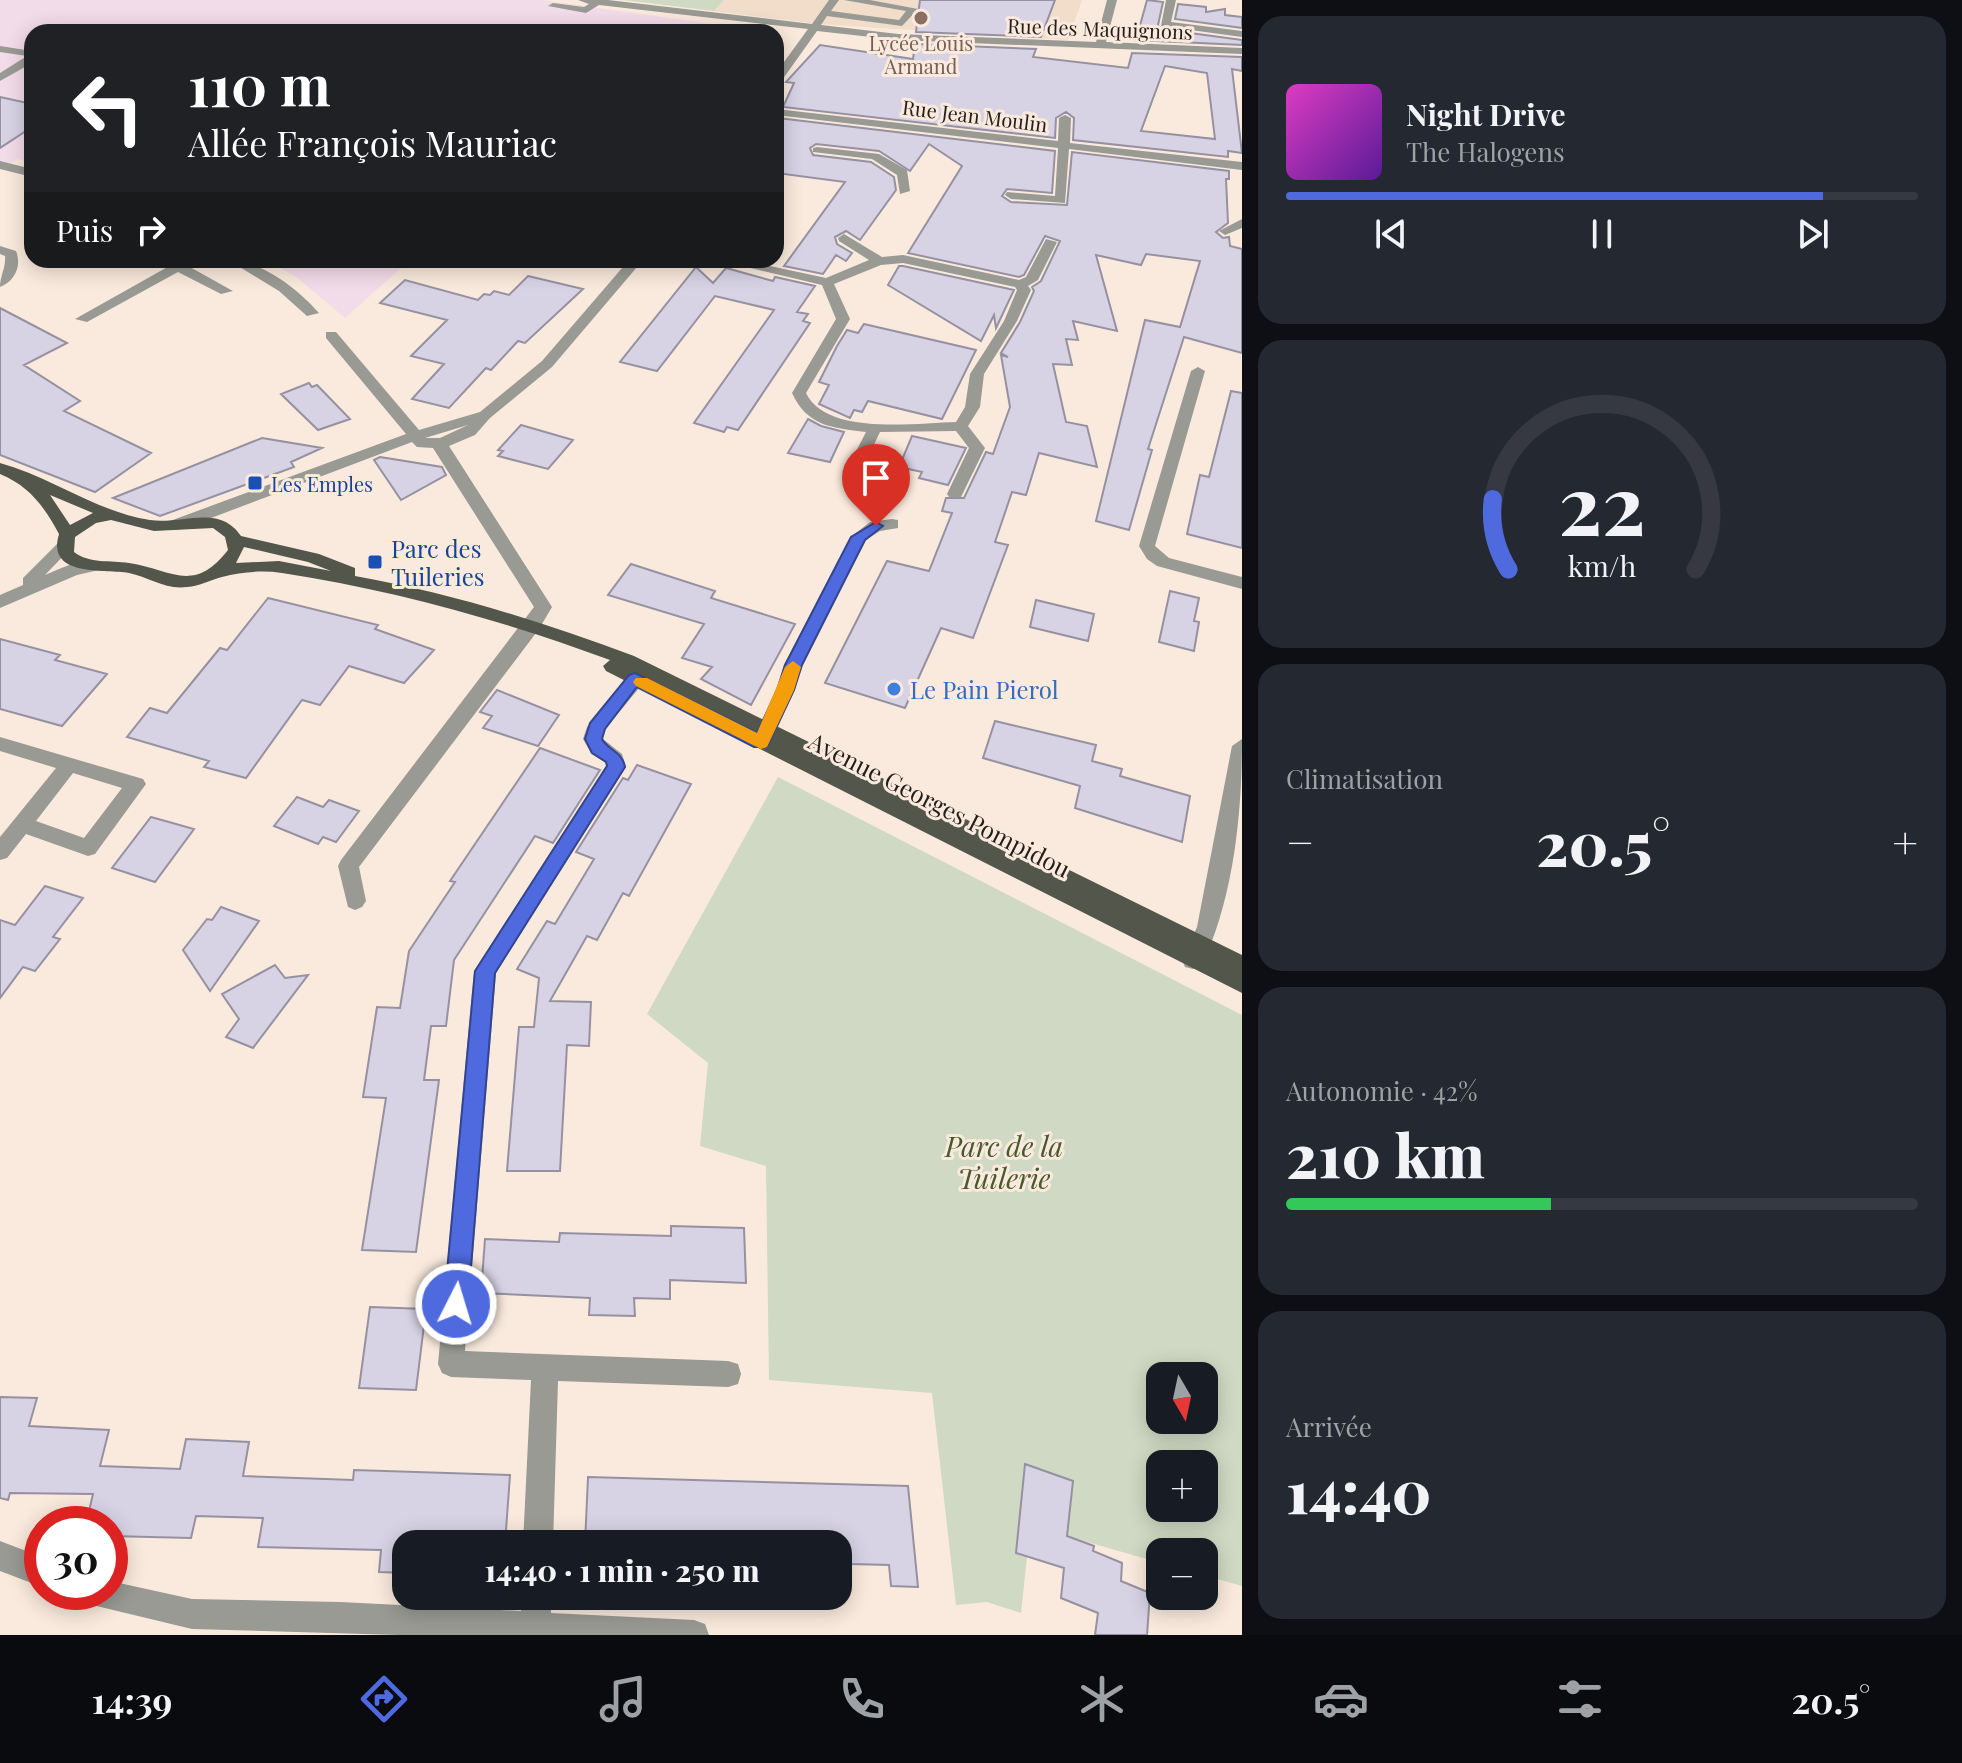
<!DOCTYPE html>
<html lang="fr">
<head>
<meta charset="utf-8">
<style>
	:root { --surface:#171b24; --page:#242831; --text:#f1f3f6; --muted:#9ea1a6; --line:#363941; --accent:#4e6ade }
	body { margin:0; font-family:"Playfair Display",serif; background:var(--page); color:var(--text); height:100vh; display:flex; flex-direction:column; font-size:30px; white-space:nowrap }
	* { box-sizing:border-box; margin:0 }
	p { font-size:26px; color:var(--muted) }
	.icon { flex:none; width:44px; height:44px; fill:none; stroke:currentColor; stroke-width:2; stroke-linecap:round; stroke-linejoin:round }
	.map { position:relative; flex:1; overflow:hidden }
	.drawer { display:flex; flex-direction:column; gap:16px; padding:16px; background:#0d0f14; width:720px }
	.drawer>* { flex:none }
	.guide { position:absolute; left:24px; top:24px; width:760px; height:244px; border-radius:24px; box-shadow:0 4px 20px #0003; background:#202124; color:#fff; overflow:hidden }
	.needle { width:52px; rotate:171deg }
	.tools { position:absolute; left:1146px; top:1362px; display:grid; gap:16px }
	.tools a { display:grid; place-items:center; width:72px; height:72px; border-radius:16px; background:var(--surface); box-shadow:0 4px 20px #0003; font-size:40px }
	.speed { position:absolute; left:24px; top:1506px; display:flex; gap:16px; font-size:40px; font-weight:700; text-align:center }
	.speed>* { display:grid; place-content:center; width:104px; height:104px; border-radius:50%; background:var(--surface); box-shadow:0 4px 20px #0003; line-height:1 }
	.speed .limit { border:12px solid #d22; background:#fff; color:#111 }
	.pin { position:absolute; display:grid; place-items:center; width:68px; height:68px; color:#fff; margin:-82px -34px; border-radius:50% 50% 50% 0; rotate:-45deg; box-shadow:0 0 8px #0007 }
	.pin .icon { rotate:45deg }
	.me { position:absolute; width:88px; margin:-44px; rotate:5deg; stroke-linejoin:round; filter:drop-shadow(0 0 6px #0008) }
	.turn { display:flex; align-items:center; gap:28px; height:168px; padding:0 32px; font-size:36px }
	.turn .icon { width:104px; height:104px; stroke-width:2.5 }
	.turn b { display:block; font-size:56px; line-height:68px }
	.then { display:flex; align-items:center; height:76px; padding:0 32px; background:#0003; gap:16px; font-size:30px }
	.big { font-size:60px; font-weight:800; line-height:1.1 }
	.drawer .card { flex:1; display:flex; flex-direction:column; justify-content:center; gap:12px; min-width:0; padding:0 28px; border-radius:24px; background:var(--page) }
	.drawer .dial { align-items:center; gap:0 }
	.dial svg { height:208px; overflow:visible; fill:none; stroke:var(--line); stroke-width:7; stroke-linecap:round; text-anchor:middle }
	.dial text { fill:var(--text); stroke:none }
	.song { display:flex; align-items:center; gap:24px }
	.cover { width:96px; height:96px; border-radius:12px; background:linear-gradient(135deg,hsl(310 70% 55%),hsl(270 70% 35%)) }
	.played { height:8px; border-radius:4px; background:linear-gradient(90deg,var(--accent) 85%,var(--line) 85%) }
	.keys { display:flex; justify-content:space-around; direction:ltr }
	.heat { display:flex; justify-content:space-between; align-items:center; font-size:44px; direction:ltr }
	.charge { height:12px; border-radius:6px; background:linear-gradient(90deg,#34c759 42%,var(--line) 0) }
	.trip { position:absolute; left:392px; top:1530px; width:460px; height:80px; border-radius:24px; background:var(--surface); box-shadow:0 4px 20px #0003; font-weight:800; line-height:80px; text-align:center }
	.dock { display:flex; height:128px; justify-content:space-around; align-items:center; background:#090b0e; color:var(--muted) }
	.dock .icon { width:56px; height:56px }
	.dock .selected { color:var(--accent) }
	.dock b { font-size:36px; color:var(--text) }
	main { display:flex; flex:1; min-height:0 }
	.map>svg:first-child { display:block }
</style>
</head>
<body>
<main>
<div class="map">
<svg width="1242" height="1635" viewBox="0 0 1242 1635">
	<rect width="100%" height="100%" fill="#faeadd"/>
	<!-- built -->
	<path fill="#f2dcca" d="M724 0H1082L1068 40 818 24 714 11Z"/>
	<!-- industrial -->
	<path fill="#f3dce9" d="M0 0H542L770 32H32V163L18 159 0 169Z
		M266 260H410L345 318 296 277Z"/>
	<!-- green -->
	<path fill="#cfd9c3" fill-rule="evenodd" d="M623 0H724L714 11Z
		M778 777 1242 1015V1586L1204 1575V1552H1160V1563L1067 1536 1025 1465 1016 1553 1027 1557 1021 1613 987 1602 956 1605 932 1393 769 1380 766 1166 700 1146 708 1063 647 1014ZM1160 1376H1204V1420H1160ZM1160 1464H1204V1508H1160Z"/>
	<!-- building -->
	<path fill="#d7d3e5" stroke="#9591a1" stroke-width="2" fill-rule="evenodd" d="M920 0H1055L1041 37 916 32Z
		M1147 0 1163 2 1158 25 1161 29 1242 40V45L1136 40Z
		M1178 4 1206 7V12L1225 9V15L1242 17V28L1175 19Z
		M915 44 1036 49 1033 57 1128 68 1132 53 1242 57V71L1232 69 1242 153 1228 151V157L1073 140 1074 118 1066 112 1056 118 1055 138 783 107 794 83 786 82 820 45 913 59ZM1165 66 1207 73 1215 139 1141 131Z
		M0 97 32 104V127L0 148Z
		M778 118 1055 151 1052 193 1007 189 1002 196 1011 202 1067 205 1072 152 1229 171V179H1226L1228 223 1216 232 1223 238 1229 237 1230 246 1242 249V353L1184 337 1148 449 1152 450 1129 530 1096 521 1145 320 1180 327 1200 261 1146 254 1141 265 1096 255 1117 331 1073 321 1078 340 1066 339 1072 365 1053 364 1066 422 1087 426 1097 467 1039 453 1026 495 1012 492 995 542 1008 545 973 638 941 628 905 708 825 683 887 561 929 571 952 513 942 511 946 498H964L986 452 993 454 1010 407 1001 355 1008 357 1001 353 1020 322 1034 291 1032 287 1041 281 1060 241 1045 236 1024 275 1019 277 908 253 962 166 929 144 910 171 879 151 816 144 810 148 813 155 871 162 894 177 896 190 860 240 846 231 835 237 837 244 852 253 846 261 836 255 823 274 784 266 845 182 776 173Z
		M899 266H903L1014 290 996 328 994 315 981 341 888 285Z
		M696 267 713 283 726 268 773 281 775 277 815 286 797 312 808 314 803 321 810 323 738 430 727 427 724 432 694 423 774 310 715 296 657 371 620 362Z
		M528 276 583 289 525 343 518 341 491 370 486 368 449 408 412 399 444 364 411 356 447 320 380 303 405 280 478 300 484 294 490 295 494 291 509 295Z
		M0 308 67 343 24 365 80 401 64 411 151 453 95 492 0 455Z
		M864 324 976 350 942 419 868 401 862 412 854 410 850 418 819 404 829 385 819 382 837 346 847 330 858 333Z
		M309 383 312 387 317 385 350 419 318 430 281 394Z
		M1231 391 1242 393V548L1187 534 1200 475 1209 477Z
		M808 419 821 426 844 432 830 462 788 453Z
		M521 425 573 440 548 469 498 456 503 451 498 450Z
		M912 436 966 448 948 485 919 478 922 472 899 467Z
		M262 438 322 448 291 462 294 467 160 516 113 498Z
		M380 457 442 467 446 475 401 500 374 460Z
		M631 564 715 591 711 598 795 624 751 705 701 679 712 667 682 658 704 624 608 595Z
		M1170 591 1199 598 1194 621 1199 622 1194 651 1159 642Z
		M268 598 378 625 375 629 434 650 404 683 349 666 320 705 302 700 246 778 204 767 209 761 127 737 150 708 167 713 220 648 227 650Z
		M1036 600 1094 614 1088 641 1030 627Z
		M0 639 60 655 55 660 107 674 62 726 0 709Z
		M497 690 559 715 538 746 483 728 492 716 480 712Z
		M995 721 1096 745 1092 761 1122 769 1120 776 1190 796 1182 842 1075 808 1080 786 983 758Z
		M540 748 600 770 553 843 535 836 454 960 446 1026H431L424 1080H439L416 1252 362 1250 386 1098 363 1097 377 1007 400 1008 409 951 455 882 450 881Z
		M637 765 691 784 629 896 623 893 597 940 587 936 550 1001 591 1002 589 1046 567 1045 560 1171H507L519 1027H534L539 978 517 969 547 921 555 924 594 859 576 852 623 778 628 780Z
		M297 797 323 807 329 800 359 811 336 842 323 837 318 844 274 826Z
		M151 817 194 829 155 882 112 868Z
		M45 886 83 898 53 937 60 939 35 971 23 967 0 998V920L15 925Z
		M221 907 259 921 210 991 183 950 207 919 212 920Z
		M275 965 285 978 308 975 253 1048 226 1037 239 1019 222 994Z
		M671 1226 744 1228 746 1283 670 1280V1299L634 1298 635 1316 589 1315 590 1298 481 1293 485 1239 559 1242 560 1233 671 1236Z
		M370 1307 426 1309 416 1390 359 1388Z
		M0 1397 37 1398 29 1426 109 1430 100 1466 180 1469 186 1439 249 1442 243 1476 353 1480 354 1470 510 1475 505 1544H406V1573L379 1572 381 1550 258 1547 263 1518 196 1516 191 1538 110 1536V1524H86L93 1494 10 1493 8 1500 0 1498Z
		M1025 1464 1073 1481 1067 1536 1094 1546 1093 1551 1122 1563 1121 1581 1150 1593 1147 1635H1095L1098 1613 1061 1598 1064 1568 1016 1553Z
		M588 1477 908 1486 918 1587 891 1586 889 1565 851 1564 850 1554 838 1553V1544H585Z"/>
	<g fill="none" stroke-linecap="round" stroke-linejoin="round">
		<!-- minor -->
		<path fill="#989a93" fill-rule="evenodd" d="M578 0H608L812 24 829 0H839L831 11 899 20 906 11 844 0H870L918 9 902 26 827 16 821 25 898 34 1096 42 1107 0H1117L1106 42 1242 48V54L898 40 817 31 780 83 776 84V73L808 29 599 5 586 13 548 6 553 3 584 7 589 4Z
			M1166 0H1176L1171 22 1242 31V37L1161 26Z
			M0 46 32 51V63L0 81V73L27 56 0 52Z
			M776 109 1058 141 1059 118 1065 115 1071 118 1070 143 1242 162V170L1069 149 1065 203 1011 199 1005 195 1007 192 1055 196 1058 148 776 115Z
			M817 147 879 154 907 170 910 191 900 194 897 175 872 159 813 152V148Z
			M0 161 32 169V177L0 169Z
			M1242 219V228L1225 235 1219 231Z
			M844 234 882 257 903 255 1019 280 1026 277 1046 239 1057 242 1038 280 1028 286 1031 290 1017 321 984 374 980 407 968 426 985 448 961 497H949L947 494 969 448 956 431 880 432 860 474H848L846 471 866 432C832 428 807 426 792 393L836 319 822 285 717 260H742L826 278 869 260 839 241 838 238ZM903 263 1015 287 1017 290 1004 321 970 374 965 407 956 422C915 423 827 436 806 393L850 319 834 284 881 265Z
			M0 246 16 251C22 266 15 281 0 287 0 276 6 268 5 256L0 254Z
			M180 260H197L188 266 233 291 221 294 178 272 87 322 75 319Z
			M228 260C261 260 298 289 319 313L307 316 279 291Z
			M629 260H643L552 367 490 418 475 435 449 446 552 607 539 629 359 867 366 901 362 907 355 910 348 907 338 866 341 860 534 607 433 448 417 447 412 442 182 529 176 530 168 525 170 521 406 434 326 338V332H336L419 430 480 412 542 361ZM468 425 440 438H425Z
			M1198 367 1205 371 1155 546 1169 558 1242 577V589L1157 566 1147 559 1139 546 1191 371Z
			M892 519 898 520V528L880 531 866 540 802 665 795 690 771 742 768 747H754L751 742 777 690 784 665 851 537 870 522Z
			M63 543 71 548 45 575C62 568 81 558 99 562L101 566 99 570 77 575 0 608V595L23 585V578L57 544Z
			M646 663 655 669 605 729 603 739 622 754 626 767 496 973 465 1351 728 1361 738 1364 741 1374 738 1384 728 1387 558 1381 553 1544H523L531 1380 451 1377 442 1373 438 1364 474 971 606 766V763L591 753 583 739 587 727 640 664Z
			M0 737 143 779 146 784 95 854 88 856 26 834 7 858 0 860V837L56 768 0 751ZM73 773 122 788 84 838 36 821Z
			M1242 739C1242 814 1234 898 1201 967L1193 969 1185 967 1182 960 1197 927 1232 746Z
			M0 1541 42 1557V1587L0 1571Z
			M110 1581 192 1599 340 1602 521 1611V1596H551V1613L694 1620 705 1624 709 1635H398L192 1629 84 1603 80 1592H110Z"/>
		<!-- major -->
		<path fill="#53564a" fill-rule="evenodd" d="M0 463C51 477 97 512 150 520 182 525 219 503 241 536L319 554 355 568V576C451 593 543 622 634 656L1242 955V993L606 671 603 666 610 660C504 621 394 590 282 573 262 570 241 572 222 577 210 580 200 586 187 587 165 590 149 577 129 573 102 569 46 577 59 534 44 506 29 486 0 474ZM50 495 93 513 70 525ZM111 520 154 531 213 528 225 537 228 550C193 595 171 569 129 563 111 560 89 564 74 552L75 537 96 523ZM244 547 308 562 331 571 279 561 236 563Z"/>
	</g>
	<!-- route -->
	<path fill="#4e6ade" stroke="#334590" stroke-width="2" d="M876 522 883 526 865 540 802 665 794 690 767 747H754L637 687 605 729 602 739C609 751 622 751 625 767L495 973 468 1304 465 1312 456 1315 448 1312 444 1304 475 971 607 766 606 762 592 753 585 739 590 723 629 675 635 673 757 733 777 690 785 665 851 537Z"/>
	<!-- slow -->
	<path fill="#f59e0b" d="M793 661 801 667 794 690 767 747 761 749 636 686 633 682 636 678H647L757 733 785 667Z"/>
	<!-- markers -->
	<circle fill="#8d6e63" stroke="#faeadd" stroke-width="3" cx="921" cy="18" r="8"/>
	<g fill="#1a4fb4" stroke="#faeadd" stroke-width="3">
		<rect x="247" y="475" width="16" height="16" rx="4"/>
		<rect x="367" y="554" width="16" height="16" rx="4"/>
	</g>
	<circle fill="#3f7fe0" stroke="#faeadd" stroke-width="3" cx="894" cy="689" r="8"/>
	<g text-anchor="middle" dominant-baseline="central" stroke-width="6" stroke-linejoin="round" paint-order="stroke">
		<!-- far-street labels -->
		<g font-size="20" fill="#241e1a" stroke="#faeadd">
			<text transform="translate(1100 28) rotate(2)">Rue des Maquignons</text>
			<text transform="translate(975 115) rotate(7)">Rue Jean Moulin</text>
		</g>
		<!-- far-education labels -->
		<g font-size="20" fill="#785e54" stroke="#faeadd">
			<text x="921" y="42">Lycée Louis<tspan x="921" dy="23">Armand</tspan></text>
		</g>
		<!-- far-transit labels -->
		<g font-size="20" fill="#164399" stroke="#faeadd" text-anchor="start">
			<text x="271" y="483">Les Emples</text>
		</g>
		<!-- transit labels -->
		<g font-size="24" fill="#164399" stroke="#faeadd" text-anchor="start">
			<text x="391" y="548">Parc des<tspan x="391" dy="28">Tuileries</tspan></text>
		</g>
		<!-- shop labels -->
		<g font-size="24" fill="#366cbe" stroke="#faeadd" text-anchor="start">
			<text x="910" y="689">Le Pain Pierol</text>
		</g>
		<!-- street labels -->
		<g font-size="24" fill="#241e1a" stroke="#faeadd">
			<text transform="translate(940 804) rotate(27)">Avenue Georges Pompidou</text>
		</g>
		<!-- near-park labels -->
		<g font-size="28" font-style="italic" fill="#475a2c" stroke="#faeadd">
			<text x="1004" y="1145">Parc de la<tspan x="1004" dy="32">Tuilerie</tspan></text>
		</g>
	</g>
</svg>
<div class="tools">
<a><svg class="needle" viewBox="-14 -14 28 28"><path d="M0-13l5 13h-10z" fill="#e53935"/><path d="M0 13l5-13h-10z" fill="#9ea1a6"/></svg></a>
<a>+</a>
<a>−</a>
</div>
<div class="speed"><div class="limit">30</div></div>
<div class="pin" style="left:876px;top:526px;background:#d93025"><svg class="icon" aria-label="arrive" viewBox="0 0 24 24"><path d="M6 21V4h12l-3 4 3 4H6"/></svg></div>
<svg class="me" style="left:456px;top:1304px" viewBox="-20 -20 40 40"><circle r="17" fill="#4e6ade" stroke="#fff" stroke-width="3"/><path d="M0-11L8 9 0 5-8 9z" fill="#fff"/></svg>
<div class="trip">14:40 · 1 min · 250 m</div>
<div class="guide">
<div class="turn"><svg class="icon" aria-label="left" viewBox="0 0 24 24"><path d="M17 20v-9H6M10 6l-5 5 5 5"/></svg><div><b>110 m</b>Allée François Mauriac</div></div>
<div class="then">Puis<svg class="icon" aria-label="right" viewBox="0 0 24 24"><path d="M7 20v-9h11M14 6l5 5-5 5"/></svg></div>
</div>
</div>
<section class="drawer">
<div class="card">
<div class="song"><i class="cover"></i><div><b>Night Drive</b><p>The Halogens</p></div></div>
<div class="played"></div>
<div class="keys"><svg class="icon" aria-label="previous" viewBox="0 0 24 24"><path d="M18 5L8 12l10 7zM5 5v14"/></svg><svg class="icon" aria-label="pause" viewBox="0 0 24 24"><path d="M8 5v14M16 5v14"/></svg><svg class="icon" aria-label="next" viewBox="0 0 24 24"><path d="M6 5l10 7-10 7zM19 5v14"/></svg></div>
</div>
<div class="card dial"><svg viewBox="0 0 100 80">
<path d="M14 69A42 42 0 1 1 86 69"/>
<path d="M14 69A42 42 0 0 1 8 42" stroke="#4e6ade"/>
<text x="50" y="56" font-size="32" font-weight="700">22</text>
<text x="50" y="72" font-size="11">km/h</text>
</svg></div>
<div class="card"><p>Climatisation</p>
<div class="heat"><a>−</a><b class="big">20.5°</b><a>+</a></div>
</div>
<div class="card"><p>Autonomie · 42%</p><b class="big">210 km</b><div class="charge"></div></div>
<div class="card"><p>Arrivée</p><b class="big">14:40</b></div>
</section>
</main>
<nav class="dock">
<b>14:39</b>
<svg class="icon selected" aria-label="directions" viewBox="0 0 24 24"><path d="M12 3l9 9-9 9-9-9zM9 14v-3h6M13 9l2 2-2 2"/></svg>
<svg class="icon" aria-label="music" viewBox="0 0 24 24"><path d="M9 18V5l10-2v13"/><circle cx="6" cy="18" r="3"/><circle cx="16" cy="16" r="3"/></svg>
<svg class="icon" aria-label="phone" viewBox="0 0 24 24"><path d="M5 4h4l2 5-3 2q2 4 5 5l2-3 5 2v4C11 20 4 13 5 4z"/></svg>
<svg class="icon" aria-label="climate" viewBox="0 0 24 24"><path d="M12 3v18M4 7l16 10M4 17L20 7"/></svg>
<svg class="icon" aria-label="car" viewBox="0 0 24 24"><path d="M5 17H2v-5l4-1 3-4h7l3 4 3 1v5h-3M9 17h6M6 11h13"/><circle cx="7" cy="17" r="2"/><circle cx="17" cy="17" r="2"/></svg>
<svg class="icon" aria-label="filters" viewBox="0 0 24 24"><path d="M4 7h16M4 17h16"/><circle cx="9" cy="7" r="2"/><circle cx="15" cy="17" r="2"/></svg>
<b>20.5°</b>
</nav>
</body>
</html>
